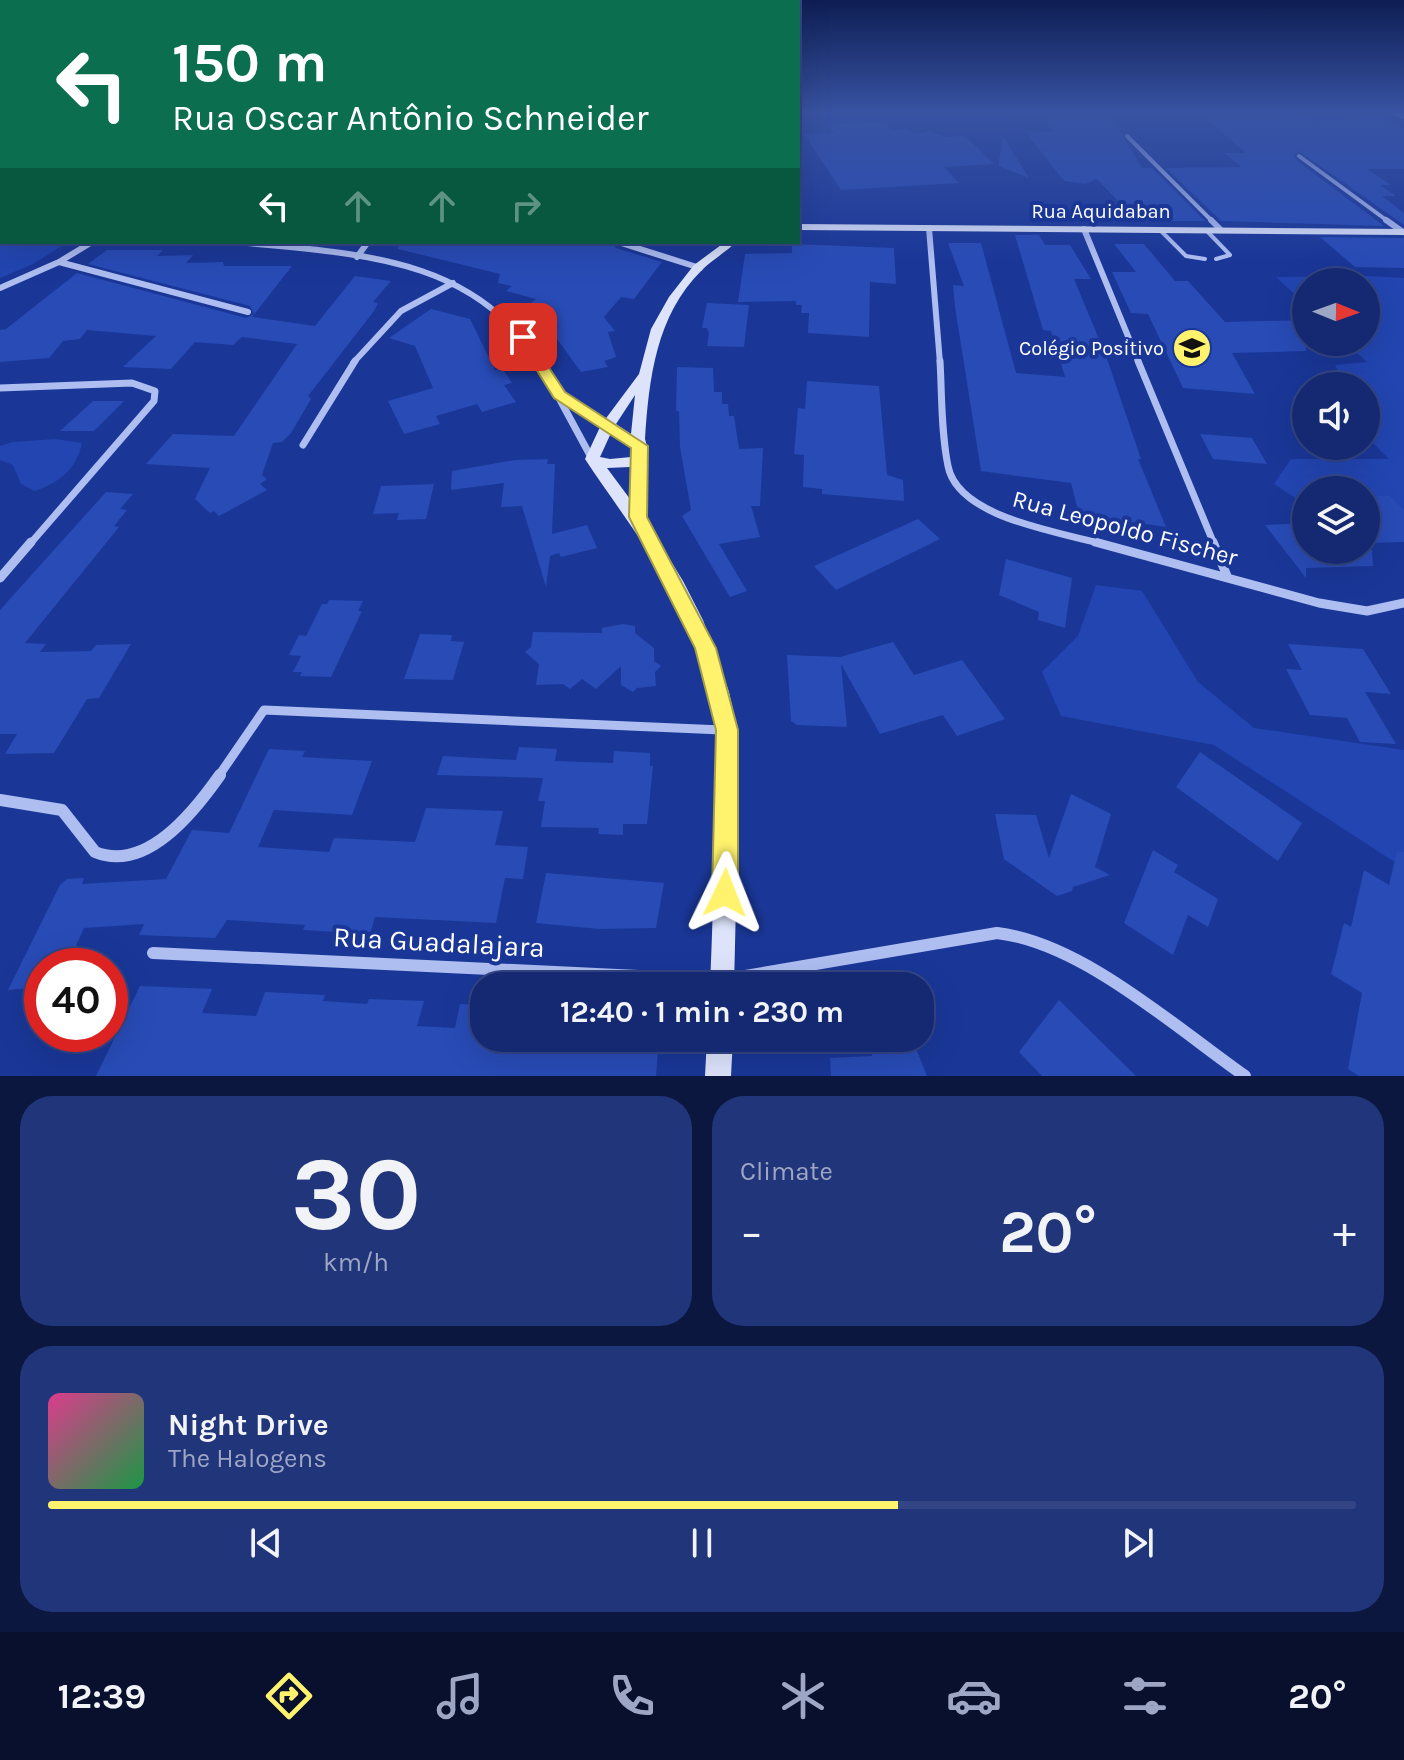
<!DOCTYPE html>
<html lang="en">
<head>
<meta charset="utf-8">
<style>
	:root { --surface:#142972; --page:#21357a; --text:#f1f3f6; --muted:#9da6c4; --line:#334584; --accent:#fff36d }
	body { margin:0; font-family:Karla,sans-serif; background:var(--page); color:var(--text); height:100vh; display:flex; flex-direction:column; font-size:30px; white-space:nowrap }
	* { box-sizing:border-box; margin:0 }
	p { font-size:26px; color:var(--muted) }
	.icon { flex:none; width:44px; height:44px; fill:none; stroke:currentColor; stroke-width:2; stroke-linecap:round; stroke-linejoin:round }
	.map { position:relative; height:1076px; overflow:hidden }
	.details { display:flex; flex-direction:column; gap:20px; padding:20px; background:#0b173f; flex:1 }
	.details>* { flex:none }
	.guide { position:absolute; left:0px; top:0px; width:800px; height:244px; box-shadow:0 8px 32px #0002,0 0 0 2px var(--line); background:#0b6e4f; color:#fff; overflow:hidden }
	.needle { width:52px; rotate:91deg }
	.fabs { position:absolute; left:1292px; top:268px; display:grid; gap:16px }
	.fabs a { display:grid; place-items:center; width:88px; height:88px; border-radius:50%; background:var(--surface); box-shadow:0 8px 32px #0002,0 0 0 2px var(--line); font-size:40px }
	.speed { position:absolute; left:24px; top:948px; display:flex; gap:16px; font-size:40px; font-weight:700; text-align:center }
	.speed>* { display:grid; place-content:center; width:104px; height:104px; border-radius:50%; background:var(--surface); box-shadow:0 8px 32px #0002,0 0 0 2px var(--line); line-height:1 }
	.speed .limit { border:12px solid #d22; background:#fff; color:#111 }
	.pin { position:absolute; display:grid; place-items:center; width:68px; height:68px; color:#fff; margin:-34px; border-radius:16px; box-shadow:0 4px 12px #0006 }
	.me { position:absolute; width:88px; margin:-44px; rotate:2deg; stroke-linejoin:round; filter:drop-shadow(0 0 6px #0008) }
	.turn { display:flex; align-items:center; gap:28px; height:168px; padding:0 40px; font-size:36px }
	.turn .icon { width:104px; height:104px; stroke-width:2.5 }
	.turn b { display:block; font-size:56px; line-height:68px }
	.lanes { display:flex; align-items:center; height:76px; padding:0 40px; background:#0003; justify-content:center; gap:40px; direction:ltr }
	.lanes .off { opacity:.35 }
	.big { font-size:60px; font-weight:700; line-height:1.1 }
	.details .card { flex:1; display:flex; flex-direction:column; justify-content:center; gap:12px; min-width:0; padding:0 28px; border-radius:32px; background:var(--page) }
	.details .dial { align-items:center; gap:0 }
	.dial b { font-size:104px; line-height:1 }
	.song { display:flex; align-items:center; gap:24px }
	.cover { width:96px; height:96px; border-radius:12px; background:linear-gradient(135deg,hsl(330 70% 55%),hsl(140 70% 35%)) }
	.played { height:8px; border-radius:4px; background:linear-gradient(90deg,var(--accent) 65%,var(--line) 65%) }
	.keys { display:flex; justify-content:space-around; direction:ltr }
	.heat { display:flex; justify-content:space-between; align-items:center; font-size:44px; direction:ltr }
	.details .tiles { flex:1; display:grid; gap:20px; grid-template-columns:1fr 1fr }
	.card:last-child { grid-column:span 2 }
	.trip { position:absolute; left:470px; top:972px; width:464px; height:80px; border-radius:32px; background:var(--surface); box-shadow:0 8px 32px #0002,0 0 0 2px var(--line); font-weight:700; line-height:80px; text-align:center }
	.menu { display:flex; height:128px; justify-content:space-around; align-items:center; background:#08102e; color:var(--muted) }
	.menu .icon { width:56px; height:56px }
	.menu .selected { color:var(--accent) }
	.menu b { font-size:36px; color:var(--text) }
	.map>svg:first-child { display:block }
</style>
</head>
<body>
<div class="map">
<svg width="1404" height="1076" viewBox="0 0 1404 1076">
	<rect width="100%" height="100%" fill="#1a3798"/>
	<!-- green -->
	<path fill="#2245b1" d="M0 111 2 242H68L33 264 0 278Z
		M1368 276 1404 278V510L1366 502V490H1306L1303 503 1274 484 1291 459H1389L1366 436V386H1344L1335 365 1367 362 1345 342H1366V282H1306V305L1276 277Z
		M55 439 82 443C76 470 60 482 35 491L21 484 13 465 0 460V446L13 442Z
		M1096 585 1142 591 1198 682 1254 728 1404 750V868L1214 745 1061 716 1042 672 1078 636Z"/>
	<!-- building -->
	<path fill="#284bb6" d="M1039 111 1109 113 1142 168H1152L1205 221H1137L1097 179 1086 184 1064 181 1025 131 1053 132Z
		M1197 111H1298L1312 121 1378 117 1404 129V169H1367L1391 185H1380L1396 196H1382L1404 213V225L1299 151 1294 155 1296 160 1384 226 1221 221 1166 168 1241 167 1225 153H1246Z
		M872 122 886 123 892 130 908 129 914 135 929 131 946 137 965 136 994 164 944 167 959 183 841 190 804 134 834 133 829 125Z
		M1003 136 1029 178 998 166Z
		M1015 235H1039L1045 245H1070L1091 279H1074L1106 356 1141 459H1138L1166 527 1079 514 1071 483 981 471 955 307 953 285 964 286 948 243H981L1016 373 1065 377 1051 331 1043 330Z
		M1320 237 1404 238V268L1355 267Z
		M399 242H612L616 248 662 262 634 299 621 297 604 317 615 331 608 332 616 357 604 361 608 367 581 372 531 303 536 299 506 291 512 286 498 283 500 274 398 249Z
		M792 244 894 248 896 284 870 282 869 337 808 333 809 313H801L802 305H796V301L738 302 745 254 792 253Z
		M1114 244H1144L1175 281H1188L1225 322 1306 320V351L1232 353 1255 394 1183 388 1148 314 1131 313 1112 272H1136Z
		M107 250H163L157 256 193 255 186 263 223 262 224 266H292L252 317 315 326 355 276 391 281 373 302 378 303 374 311 308 396 311 399 291 433 282 442 273 443 262 475 267 479 260 484 267 490 219 516 214 511 210 513 195 499 210 468 146 464 173 434 234 436 297 344 242 337 233 345 195 342 171 369 123 367 156 336 87 330 80 339 63 341 49 358 0 362V330L6 329 77 273 246 318 254 314 250 306 88 264Z
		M707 303 749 305 744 347 707 346 709 334 707 328H702Z
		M431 309 470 319 495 370 502 368 512 383 504 385 516 402 482 412 477 404 436 416 440 424 404 434 388 401 433 388 415 346 389 338Z
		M677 367 713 368 714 392H722V404H728L729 416H734L739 449 763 448 760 506H751L760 537 719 544 747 591 730 597 682 516 691 510 680 447 679 411H676Z
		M807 381 879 386 887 475 903 480 904 501 822 494V489L803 487 804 455 794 454 798 408 805 409Z
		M93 401H124L94 431H60Z
		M1200 434 1252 438 1267 464 1213 459Z
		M548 459 547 464H555L552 534 587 525 597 548 561 557 559 553 550 556 546 587 522 506 501 507 504 483 451 490 452 471 515 460Z
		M434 484 426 519 397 520 399 513 373 514 381 486Z
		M106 492 133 494 120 509 127 510 114 526 119 527 25 643 46 644 40 652 91 651 96 645 131 644 99 698 87 699 54 753 5 754 17 734H0V610Z
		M1366 496H1390L1404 510V542L1366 543Z
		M918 519 940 539 836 590 814 566Z
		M1306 523V550H1372L1373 566 1306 568V578L1265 525Z
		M1006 559 1072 578 1065 628 1038 620 1039 612 999 595Z
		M329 600 363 601 358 611H362L331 677 300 676 302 672H293L301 656 289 655 299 635 306 636 322 604H327Z
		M623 624 635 626V633L654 648V661L661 666 655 672 656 686 637 688 633 692 621 685V666L596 689 582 679 570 689 563 684 536 685 539 664 525 652 531 647 533 632 602 633V628Z
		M420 634 452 635 451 641 464 642 453 680 404 679Z
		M893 642 914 675 962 660 1005 719 957 736 943 715 880 734 841 664 847 727 797 725 791 721 787 655 840 657Z
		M1288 644 1363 649 1391 694 1365 692 1396 744 1360 742 1347 718 1310 715 1286 669 1302 670Z
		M519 747 557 749 555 761 613 763 614 751 650 753V766H653L647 824H623V835L598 834 599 828 541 827 545 801H538L543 778 437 775 443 756 516 760Z
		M269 749 305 751 302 757 372 761 352 815 274 810 258 847 329 852 334 838 415 842 426 808 503 811 495 845 528 847 523 879 505 878 496 923 375 917 370 934 303 930 305 925 227 920 215 938 139 935 144 924 84 928 67 966H42V987L8 990 60 885 67 879 84 878 82 884 166 879 192 830 229 833Z
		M1200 752 1302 823 1278 861 1176 787Z
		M1071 794 1111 814 1095 867 1110 875 1073 887 1072 891 1057 896 1004 859 995 814 1036 815 1049 858Z
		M1153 850 1178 865 1174 872 1218 899 1208 927 1188 915 1173 955 1124 923Z
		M1397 851 1404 852V1076H1359L1348 1069 1362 993 1331 974 1344 923 1351 927 1364 870 1389 885Z
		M546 873 664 883 656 928 599 929 536 923Z
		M140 986 212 989 202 1013 256 1016 265 992 325 995 323 1001 367 1004 369 999 424 1001 417 1026 455 1028 460 1004 484 1005V1038H574L573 1047 616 1049 617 1040 650 1041V1051H658L656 1076H96Z
		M1059 1000 1136 1076H1042L1019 1052Z
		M883 1038H912L927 1076H831L830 1058 872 1056 871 1047 887 1048Z"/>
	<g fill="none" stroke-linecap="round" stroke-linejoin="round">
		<!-- lane -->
		<path stroke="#aebef1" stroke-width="4" d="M1160 230 1186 256 1205 259
			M1206 230 1230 255 1216 259"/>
		<!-- street-far4 -->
		<path stroke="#aebef1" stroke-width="4" d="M1127 136 1213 222
			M1299 156 1389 222"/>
		<!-- street-far3 -->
		<path stroke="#aebef1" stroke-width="6" d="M1211 220 1221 230
			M1386 220 1403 232
			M929 228 940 363
			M1084 229 1139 363
			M237 242C352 254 472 254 540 363
			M618 242 700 268
			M357 257 368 242
			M59 262 248 312
			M0 288 59 262 92 242
			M353 363 401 311 453 283"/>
		<!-- street-far2 -->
		<path stroke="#aebef1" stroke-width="7" d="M539 361 592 459
			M940 361C942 395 941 432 948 466 958 518 1060 532 1102 544
			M1138 361 1214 544
			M0 388 132 383 155 391 154 401 30 544
			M560 395 608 425
			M303 445 355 361"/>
		<!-- street-far1 -->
		<path stroke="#aebef1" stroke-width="9" d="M1095 542 1319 603 1367 611 1404 603
			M1213 542 1227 576
			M0 578 31 542
			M218 777 264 710 722 730"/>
		<!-- street -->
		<path stroke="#aebef1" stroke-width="12" d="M0 800 62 810 95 852C146 873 194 812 220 775
			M153 953 722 980 997 933C1082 943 1175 1027 1245 1076"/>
		<!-- secondary -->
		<path fill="#dce3fb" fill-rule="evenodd" d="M1386 111 1404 114V119L1387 113Z
			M798 224 1404 229V235L798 230Z
			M725 242H736C726 252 712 260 702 270 656 315 649 379 645 439L647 446 645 519 683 581 703 620 729 692 737 729 739 781 734 986H710C712 941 713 897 715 852 719 765 722 700 685 619 659 560 620 512 585 459L601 425 639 374 651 329 669 297 694 265ZM635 395 631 434 616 424ZM611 433 631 446V457L610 459 600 457ZM630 467V499L607 468Z
			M707 1038H733L731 1076H705Z"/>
	</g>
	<!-- sky -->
	<linearGradient id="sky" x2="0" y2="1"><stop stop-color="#0e1e54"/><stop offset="0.43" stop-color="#3853a2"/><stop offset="1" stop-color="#3853a2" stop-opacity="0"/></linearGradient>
	<rect width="1404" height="261" fill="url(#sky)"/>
	<!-- route -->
	<path fill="#fff36d" stroke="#a69e47" stroke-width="2" d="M518 334H527L565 392 648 446 647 517 716 648 738 730V893L734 903 725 906 716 903 712 893 716 730 695 648 629 517 631 448 554 398 516 337Z"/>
	<!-- icons -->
	<defs>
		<symbol id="school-disc" viewBox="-11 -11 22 22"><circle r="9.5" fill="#fff36d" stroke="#1a3798"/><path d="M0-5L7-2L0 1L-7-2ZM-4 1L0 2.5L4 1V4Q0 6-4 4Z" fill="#111"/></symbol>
	</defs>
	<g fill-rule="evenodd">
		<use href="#school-disc" x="1170" y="326" width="44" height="44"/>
	</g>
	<g text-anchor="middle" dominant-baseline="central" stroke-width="8" stroke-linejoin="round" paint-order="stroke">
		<!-- far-street labels -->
		<g font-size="20" fill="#fff" stroke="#1a3798">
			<text x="1101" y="211">Rua Aquidaban</text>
		</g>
		<!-- far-poi labels -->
		<g font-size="20" fill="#fff" stroke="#1a3798" text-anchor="end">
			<text x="1164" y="348">Colégio Positivo</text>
		</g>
		<!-- street labels -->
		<g font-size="24" fill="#fff" stroke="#1a3798">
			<text transform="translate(1125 528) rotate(15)">Rua Leopoldo Fischer</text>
		</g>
		<!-- near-street labels -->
		<g font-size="28" fill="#fff" stroke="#1a3798">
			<text transform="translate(439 942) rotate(3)">Rua Guadalajara</text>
		</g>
	</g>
</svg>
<div class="fabs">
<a><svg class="needle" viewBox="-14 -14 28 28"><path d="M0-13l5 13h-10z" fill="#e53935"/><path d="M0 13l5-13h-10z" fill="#9da6c4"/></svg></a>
<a><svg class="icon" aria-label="sound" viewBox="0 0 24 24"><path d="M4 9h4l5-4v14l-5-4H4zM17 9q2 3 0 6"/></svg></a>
<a><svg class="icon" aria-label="layers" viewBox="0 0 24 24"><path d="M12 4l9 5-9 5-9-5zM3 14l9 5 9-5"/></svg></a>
</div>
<div class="speed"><div class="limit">40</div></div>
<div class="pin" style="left:523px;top:337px;background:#d93025"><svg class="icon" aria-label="arrive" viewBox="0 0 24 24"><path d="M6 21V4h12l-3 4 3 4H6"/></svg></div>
<svg class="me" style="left:725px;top:893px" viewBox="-20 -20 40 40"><path d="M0-17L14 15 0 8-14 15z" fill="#fff36d" stroke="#fff" stroke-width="4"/></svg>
<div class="trip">12:40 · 1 min · 230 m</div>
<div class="guide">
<div class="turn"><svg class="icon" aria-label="left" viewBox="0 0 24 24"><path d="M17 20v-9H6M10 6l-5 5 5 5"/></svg><div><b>150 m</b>Rua Oscar Antônio Schneider</div></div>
<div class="lanes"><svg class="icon" aria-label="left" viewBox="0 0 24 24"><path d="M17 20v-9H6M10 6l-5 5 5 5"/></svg><svg class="icon off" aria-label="ahead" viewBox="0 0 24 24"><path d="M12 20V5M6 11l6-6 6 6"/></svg><svg class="icon off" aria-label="ahead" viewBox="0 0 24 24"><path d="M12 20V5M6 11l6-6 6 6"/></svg><svg class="icon off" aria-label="right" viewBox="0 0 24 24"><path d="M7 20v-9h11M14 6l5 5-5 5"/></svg></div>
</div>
</div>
<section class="details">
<div class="tiles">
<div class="card dial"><b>30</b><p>km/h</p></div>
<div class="card"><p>Climate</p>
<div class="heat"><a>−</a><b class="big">20°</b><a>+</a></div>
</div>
<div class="card">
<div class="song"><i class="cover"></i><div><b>Night Drive</b><p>The Halogens</p></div></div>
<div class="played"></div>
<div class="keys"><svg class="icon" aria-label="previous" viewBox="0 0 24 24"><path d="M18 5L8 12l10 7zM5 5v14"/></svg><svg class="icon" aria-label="pause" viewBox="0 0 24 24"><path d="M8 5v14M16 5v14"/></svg><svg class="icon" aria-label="next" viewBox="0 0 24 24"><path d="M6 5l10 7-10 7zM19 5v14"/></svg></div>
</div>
</div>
</section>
<nav class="menu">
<b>12:39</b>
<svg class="icon selected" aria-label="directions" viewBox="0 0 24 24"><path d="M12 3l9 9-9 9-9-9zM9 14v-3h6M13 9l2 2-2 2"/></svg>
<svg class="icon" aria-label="music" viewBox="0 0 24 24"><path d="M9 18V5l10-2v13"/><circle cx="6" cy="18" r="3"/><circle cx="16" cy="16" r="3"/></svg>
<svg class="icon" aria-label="phone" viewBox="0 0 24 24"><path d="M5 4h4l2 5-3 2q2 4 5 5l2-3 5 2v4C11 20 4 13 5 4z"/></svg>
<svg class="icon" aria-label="climate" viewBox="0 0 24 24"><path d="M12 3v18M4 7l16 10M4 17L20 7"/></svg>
<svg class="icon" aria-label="car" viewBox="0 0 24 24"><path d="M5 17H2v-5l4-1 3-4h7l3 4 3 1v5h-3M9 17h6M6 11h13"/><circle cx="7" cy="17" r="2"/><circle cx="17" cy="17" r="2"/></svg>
<svg class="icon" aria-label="filters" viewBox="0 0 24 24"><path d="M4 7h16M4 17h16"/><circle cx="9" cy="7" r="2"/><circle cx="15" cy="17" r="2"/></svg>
<b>20°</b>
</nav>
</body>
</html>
